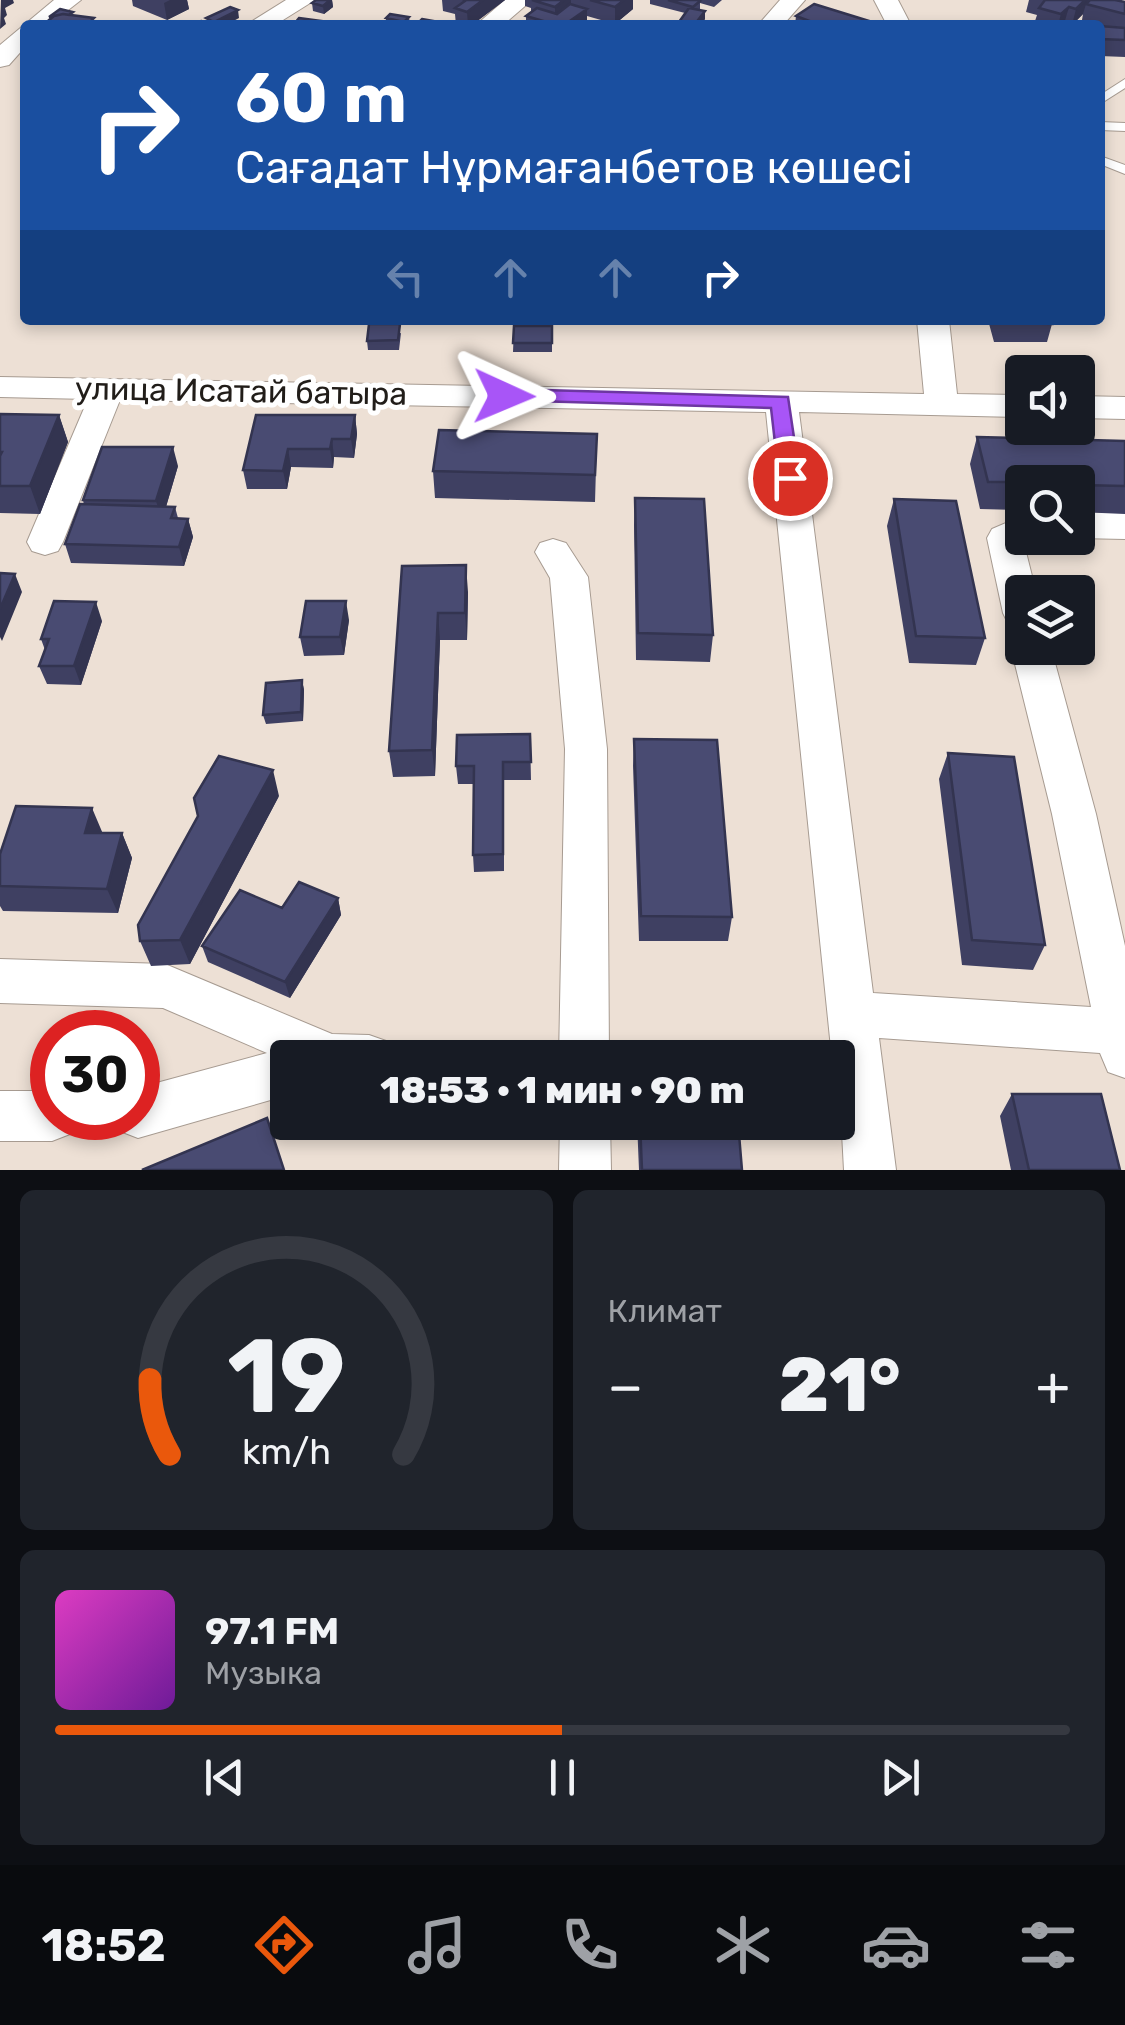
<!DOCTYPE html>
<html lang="ru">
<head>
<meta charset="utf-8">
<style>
	:root { --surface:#171b24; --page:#20242c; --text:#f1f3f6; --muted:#9ea1a6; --line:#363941; --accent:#ea580c }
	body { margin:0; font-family:Rubik,sans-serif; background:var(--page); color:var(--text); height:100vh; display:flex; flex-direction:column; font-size:38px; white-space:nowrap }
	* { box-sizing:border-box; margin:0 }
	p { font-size:32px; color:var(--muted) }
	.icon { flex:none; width:55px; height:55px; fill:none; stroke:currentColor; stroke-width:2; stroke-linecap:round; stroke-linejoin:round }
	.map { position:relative; height:1170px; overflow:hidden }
	.side { display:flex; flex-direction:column; gap:20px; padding:20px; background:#0d0f14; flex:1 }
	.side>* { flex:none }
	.top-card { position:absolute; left:20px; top:20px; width:1085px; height:305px; border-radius:10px; box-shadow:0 5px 15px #0003; background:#1a4fa0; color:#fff; overflow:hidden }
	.buttons { position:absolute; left:1005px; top:355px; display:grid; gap:20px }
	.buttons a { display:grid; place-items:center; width:90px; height:90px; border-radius:10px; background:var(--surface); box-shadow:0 5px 15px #0003; font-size:50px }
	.speed { position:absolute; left:30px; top:1010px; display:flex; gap:20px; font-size:50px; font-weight:700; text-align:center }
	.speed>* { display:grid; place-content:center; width:130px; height:130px; border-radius:50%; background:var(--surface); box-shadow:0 5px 15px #0003; line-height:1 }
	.speed .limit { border:15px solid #d22; background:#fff; color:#111 }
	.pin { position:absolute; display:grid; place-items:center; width:85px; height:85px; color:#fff; margin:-42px; border:5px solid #fff; border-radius:50%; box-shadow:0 2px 10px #0007 }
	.me { position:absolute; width:110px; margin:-55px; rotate:91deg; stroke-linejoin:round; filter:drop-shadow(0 0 8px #0008) }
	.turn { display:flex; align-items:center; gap:35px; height:210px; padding:0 50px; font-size:45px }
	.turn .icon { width:130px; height:130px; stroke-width:2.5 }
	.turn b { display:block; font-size:70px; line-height:85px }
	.lanes { display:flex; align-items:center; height:95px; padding:0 50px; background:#0003; justify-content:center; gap:50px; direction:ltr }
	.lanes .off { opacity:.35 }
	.big { font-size:75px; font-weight:800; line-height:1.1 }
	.side .widget { flex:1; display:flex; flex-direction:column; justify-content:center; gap:15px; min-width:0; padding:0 35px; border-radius:15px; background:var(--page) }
	.side .dial { align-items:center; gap:0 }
	.dial svg { height:260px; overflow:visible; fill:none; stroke:var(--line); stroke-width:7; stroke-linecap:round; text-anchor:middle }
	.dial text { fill:var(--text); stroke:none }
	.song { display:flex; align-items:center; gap:30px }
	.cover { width:120px; height:120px; border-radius:15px; background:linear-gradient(135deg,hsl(310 70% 55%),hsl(280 70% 35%)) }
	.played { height:10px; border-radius:5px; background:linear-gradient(90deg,var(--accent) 50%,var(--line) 50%) }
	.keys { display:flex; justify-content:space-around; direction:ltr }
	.heat { display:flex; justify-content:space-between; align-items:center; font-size:55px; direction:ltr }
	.side .tiles { flex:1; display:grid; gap:20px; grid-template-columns:1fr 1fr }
	.widget:last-child { grid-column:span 2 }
	.trip { position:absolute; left:270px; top:1040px; width:585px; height:100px; border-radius:10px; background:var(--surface); box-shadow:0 5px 15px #0003; font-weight:800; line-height:100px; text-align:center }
	.tabs { display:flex; height:160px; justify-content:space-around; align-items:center; background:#090b0e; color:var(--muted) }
	.tabs .icon { width:70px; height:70px }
	.tabs .selected { color:var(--accent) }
	.tabs b { font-size:45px; color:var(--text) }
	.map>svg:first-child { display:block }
</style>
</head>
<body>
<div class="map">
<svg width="1125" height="1170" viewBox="0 0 1125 1170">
	<rect width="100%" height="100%" fill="#ede0d5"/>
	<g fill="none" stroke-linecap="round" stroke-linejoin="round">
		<defs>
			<path id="lane" d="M1125 79V88L1100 104V95Z
				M1100 122 1125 123V131L1100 130Z
				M1100 156 1125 165V174L1100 164Z"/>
			<path id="street" d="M54 0H81L49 25H25V47L9 65 0 67V45Z
				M286 0H315L275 25H246Z
				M505 0H532L503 25H476Z
				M780 0H805L783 25H758Z
				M874 0H898L911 25H887Z
				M917 320H949L957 394 1022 395V417L799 412 873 993 1091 1007 1052 814 1011 648 1022 636V648H1051L1096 814 1125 946V1078L1108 1072 1100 1053 879 1038 896 1170H844L838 1058H832L766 412 120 400 63 542 58 551 45 555 32 551 27 542 88 399 0 397V377L924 394Z
				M1078 396 1125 397V419L1078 418Z
				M1078 512 1125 513V539L1077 538Z
				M1022 516V538H1035L1024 544 1036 592H1022V627L1008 623 1003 613 987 538 992 529Z
				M553 539 566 543 588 577 607 749 609 1058H559L565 749 550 578 535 552 540 543Z
				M0 959 165 964 332 1034 369 1035 386 1041 393 1058H288V1095L138 1138 120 1131 115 1118H138V1088L267 1053 163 1008 0 1003Z
				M0 1091H52V1118H77L70 1134 52 1141H0Z
				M560 1122H610L611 1170H559Z"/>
		</defs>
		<!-- lane casing -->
		<use href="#lane" stroke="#a79b91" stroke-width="2"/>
		<!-- street casing -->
		<use href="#street" stroke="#a79b91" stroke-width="2"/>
		<!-- lane -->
		<use href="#lane" fill="#fff" fill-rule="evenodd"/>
		<!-- street -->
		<use href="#street" fill="#fff" fill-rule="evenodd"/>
	</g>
	<!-- wall -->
	<path fill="#3f4062" d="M132 0H187L189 9 167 20 133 6Z
		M316 0H332L333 7 324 14 313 11 312 3Z
		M442 0H505L472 25H456L455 14 443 11Z
		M525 0H633V9L615 24 587 16V25H526V16L531 13V8L525 6Z
		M650 0H722L714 7 700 3V9L705 19 700 25H679V22L685 13 650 4Z
		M1029 0H1115L1125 2V57L1100 56V26H1104L1082 20 1083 14 1072 25 1034 24 1037 15 1026 12Z
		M796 16 882 25H795Z
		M409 17 410 25H386V18Z
		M988 320H1051L1052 324 1047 342H994Z
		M514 326H552V352H513Z
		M401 333 399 350H368L367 341Z
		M0 414 59 415 68 442 40 514 0 513Z
		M355 415 357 434 354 458 334 457 333 468 291 467 287 489H247L243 470Z
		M597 434 595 502 435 498 433 471Z
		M977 437 1125 441V514L1078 512V482H1022V510L980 509 970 464Z
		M178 466 166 507H175L178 518 188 519 193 537 184 566 71 563 65 544 84 505 83 500Z
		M635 498 713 635 710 662 636 660 634 525Z
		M894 499 985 638 976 665 909 663 887 526Z
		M402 566 468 592 467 640H440L435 776 393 777 389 751Z
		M349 620 344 655 304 656 300 637Z
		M102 621 81 685 47 684 39 666 45 650 41 639Z
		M302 680 304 690 303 721 266 724 263 715Z
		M530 734 531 780H504V871L474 872 473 855 474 784H458L456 766Z
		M634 739 732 917 728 941H639L633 766Z
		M948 753 1045 945 1033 970 962 965 939 779Z
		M279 796 190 964 151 966 140 941Z
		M102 833H122L132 858 118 913 3 911 0 906V854Z
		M338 898 341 915 290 998 208 962 202 946 282 908Z
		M1012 1094 1120 1170H1011L1000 1116Z
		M637 1122H738L742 1170H639Z"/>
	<!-- shaded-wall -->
	<path fill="#333450" d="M1 0H13L14 3 5 8 7 15 4 18 6 24 0 29Z
		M170 0H187L189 9 167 20 164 3Z
		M330 0H332L333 7 324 14 323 6Z
		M483 0H505L472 25H468L467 12Z
		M564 0H571V11L555 23V7Z
		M624 0H633V9L615 24V7Z
		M1085 0H1092L1086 4 1083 14 1072 25 1076 9Z
		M1069 7 1064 24 1058 25 1061 14Z
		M587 9V25H564Z
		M238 10 239 18 226 25H215L214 22Z
		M705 11V19L700 25H695Z
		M59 415 68 442 40 514 30 486Z
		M355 415 357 434 354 458 351 439Z
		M332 439 334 457 333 468 330 449Z
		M173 447 178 466 162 520 156 501Z
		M288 449 291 467 287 489 283 471Z
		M188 519 193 537 184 566 179 547Z
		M466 565 468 592 467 640 465 613Z
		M15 574 22 592 2 641 0 637V609Z
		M346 601 349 620 344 655 340 637Z
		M96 602 102 621 81 685 74 666Z
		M438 613 440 640 435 776 432 750Z
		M302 680 304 690 303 721 301 712Z
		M273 770 279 796 190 964 180 940Z
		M92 808 103 834 85 833Z
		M122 833 132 858 118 913 107 889Z
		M338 898 341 915 290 998 285 982Z"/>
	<!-- building -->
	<path fill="#494b72" stroke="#333450" stroke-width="2.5" d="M316 0H330L323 6 312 3Z
		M463 0H483L467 12 455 8 465 1Z
		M532 0H564L555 7Z
		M590 0H624L615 7Z
		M668 0H698L700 1 693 7Z
		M1045 0H1085L1076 9 1069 7 1061 14 1039 8Z
		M1090 0H1115L1125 2V14L1086 4Z
		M570 4 587 9 564 25H557L526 16 537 8 557 14Z
		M814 4 882 25H820L796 16Z
		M230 7 238 10 214 22 206 18Z
		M689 8 705 11 695 24 679 22Z
		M60 9 73 12 69 15 63 14 49 17Z
		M63 14 94 18 87 25H43L54 16Z
		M390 14 409 17 404 22 386 18Z
		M299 18 329 22 328 25H277L280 22 294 24Z
		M422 19 450 24 416 25Z
		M201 21 208 24 192 25Z
		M1100 26 1125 28V40L1100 39Z
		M998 320H1051L1052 324 999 323Z
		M369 324H400L398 340 367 341Z
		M514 326H552V343H513Z
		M0 414 59 415 30 486H0V456L2 452H0Z
		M256 415H355L351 439H332L330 449H288L283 471 243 470Z
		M439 430 597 434 595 475 433 471Z
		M977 437 1125 441V486L1078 485V482H988Z
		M102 447H173L156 501 83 500Z
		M635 498 704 499 713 635 638 633Z
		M894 499 956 501 985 638 916 636Z
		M80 504 175 507 171 518 188 519 179 547 65 544Z
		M466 565 465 613H438L432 750 389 751 402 566Z
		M0 573 15 574 0 609Z
		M54 601 96 602 74 666H39L49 639H41Z
		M306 601H346L340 637H300Z
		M302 680 301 712 263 715 266 683Z
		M530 734 531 762H503V854L473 855 474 766H456L457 735Z
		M634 739 717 740 732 917 641 916Z
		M948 753 1014 757 1045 945 972 940Z
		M219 756 273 770 180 940 140 941 138 925 198 816 194 798Z
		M16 806 92 808 85 833H122L107 889 0 886V854Z
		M299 882 338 898 285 982 202 946 240 890 282 908Z
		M1012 1094H1101L1120 1170H1029Z
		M267 1118 284 1170H142Z
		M640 1122H738L742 1170H642Z"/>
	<!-- route -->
	<path fill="#a855f7" stroke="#6d37a1" stroke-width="2.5" d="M504 389 788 397 800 478 790 486 779 478 771 408 497 400 494 396Z"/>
	<g text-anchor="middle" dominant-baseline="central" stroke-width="10" stroke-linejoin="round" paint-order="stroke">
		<!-- street labels -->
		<g font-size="32" fill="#211d19" stroke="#fff">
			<text transform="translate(241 391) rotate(1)">улица Исатай батыра</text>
		</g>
	</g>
</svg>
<div class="buttons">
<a><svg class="icon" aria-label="sound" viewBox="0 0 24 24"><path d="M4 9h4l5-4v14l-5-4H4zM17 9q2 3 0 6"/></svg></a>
<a><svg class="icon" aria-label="search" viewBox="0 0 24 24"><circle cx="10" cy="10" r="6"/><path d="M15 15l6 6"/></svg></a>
<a><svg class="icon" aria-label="layers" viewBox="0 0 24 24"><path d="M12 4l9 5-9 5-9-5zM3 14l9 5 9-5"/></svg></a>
</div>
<div class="speed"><div class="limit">30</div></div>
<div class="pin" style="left:790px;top:478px;background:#d93025"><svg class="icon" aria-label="arrive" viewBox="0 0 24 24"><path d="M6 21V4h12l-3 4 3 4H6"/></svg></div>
<svg class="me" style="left:504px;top:396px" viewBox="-20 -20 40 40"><path d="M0-17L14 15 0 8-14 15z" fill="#a855f7" stroke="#fff" stroke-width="4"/></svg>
<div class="trip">18:53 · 1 мин · 90 m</div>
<div class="top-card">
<div class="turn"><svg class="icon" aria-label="right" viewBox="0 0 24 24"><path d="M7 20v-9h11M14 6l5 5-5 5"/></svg><div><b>60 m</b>Сағадат Нұрмағанбетов көшесі</div></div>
<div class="lanes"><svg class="icon off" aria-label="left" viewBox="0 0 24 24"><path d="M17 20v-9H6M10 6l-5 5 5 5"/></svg><svg class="icon off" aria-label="ahead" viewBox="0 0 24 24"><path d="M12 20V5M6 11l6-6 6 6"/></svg><svg class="icon off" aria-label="ahead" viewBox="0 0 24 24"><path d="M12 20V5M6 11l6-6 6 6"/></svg><svg class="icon" aria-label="right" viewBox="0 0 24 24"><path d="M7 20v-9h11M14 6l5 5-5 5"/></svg></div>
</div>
</div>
<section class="side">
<div class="tiles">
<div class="widget dial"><svg viewBox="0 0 100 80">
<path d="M14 69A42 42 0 1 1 86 69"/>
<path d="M14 69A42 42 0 0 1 8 46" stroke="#ea580c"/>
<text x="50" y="56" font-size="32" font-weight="700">19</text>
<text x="50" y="72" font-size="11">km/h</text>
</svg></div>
<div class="widget"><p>Климат</p>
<div class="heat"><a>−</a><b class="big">21°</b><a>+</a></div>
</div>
<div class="widget">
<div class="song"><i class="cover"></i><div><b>97.1 FM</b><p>Музыка</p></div></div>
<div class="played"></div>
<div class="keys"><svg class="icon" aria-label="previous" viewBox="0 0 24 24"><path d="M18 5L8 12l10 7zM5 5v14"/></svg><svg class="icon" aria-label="pause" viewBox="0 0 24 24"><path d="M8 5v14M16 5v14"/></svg><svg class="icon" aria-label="next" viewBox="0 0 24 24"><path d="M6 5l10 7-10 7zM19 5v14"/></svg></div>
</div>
</div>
</section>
<nav class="tabs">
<b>18:52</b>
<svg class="icon selected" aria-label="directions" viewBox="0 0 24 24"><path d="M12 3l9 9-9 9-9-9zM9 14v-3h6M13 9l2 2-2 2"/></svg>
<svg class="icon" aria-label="music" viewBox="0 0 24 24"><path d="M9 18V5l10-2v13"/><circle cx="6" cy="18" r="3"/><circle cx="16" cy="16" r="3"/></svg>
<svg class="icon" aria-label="phone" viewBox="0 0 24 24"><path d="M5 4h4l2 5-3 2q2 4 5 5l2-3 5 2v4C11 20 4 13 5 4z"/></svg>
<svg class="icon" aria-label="climate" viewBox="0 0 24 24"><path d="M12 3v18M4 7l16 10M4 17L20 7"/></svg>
<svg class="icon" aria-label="car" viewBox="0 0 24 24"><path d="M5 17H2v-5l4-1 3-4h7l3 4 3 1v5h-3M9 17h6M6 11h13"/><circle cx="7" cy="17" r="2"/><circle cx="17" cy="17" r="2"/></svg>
<svg class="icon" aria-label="filters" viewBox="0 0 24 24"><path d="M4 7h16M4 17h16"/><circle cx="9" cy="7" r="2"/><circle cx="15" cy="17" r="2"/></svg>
</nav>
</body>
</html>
